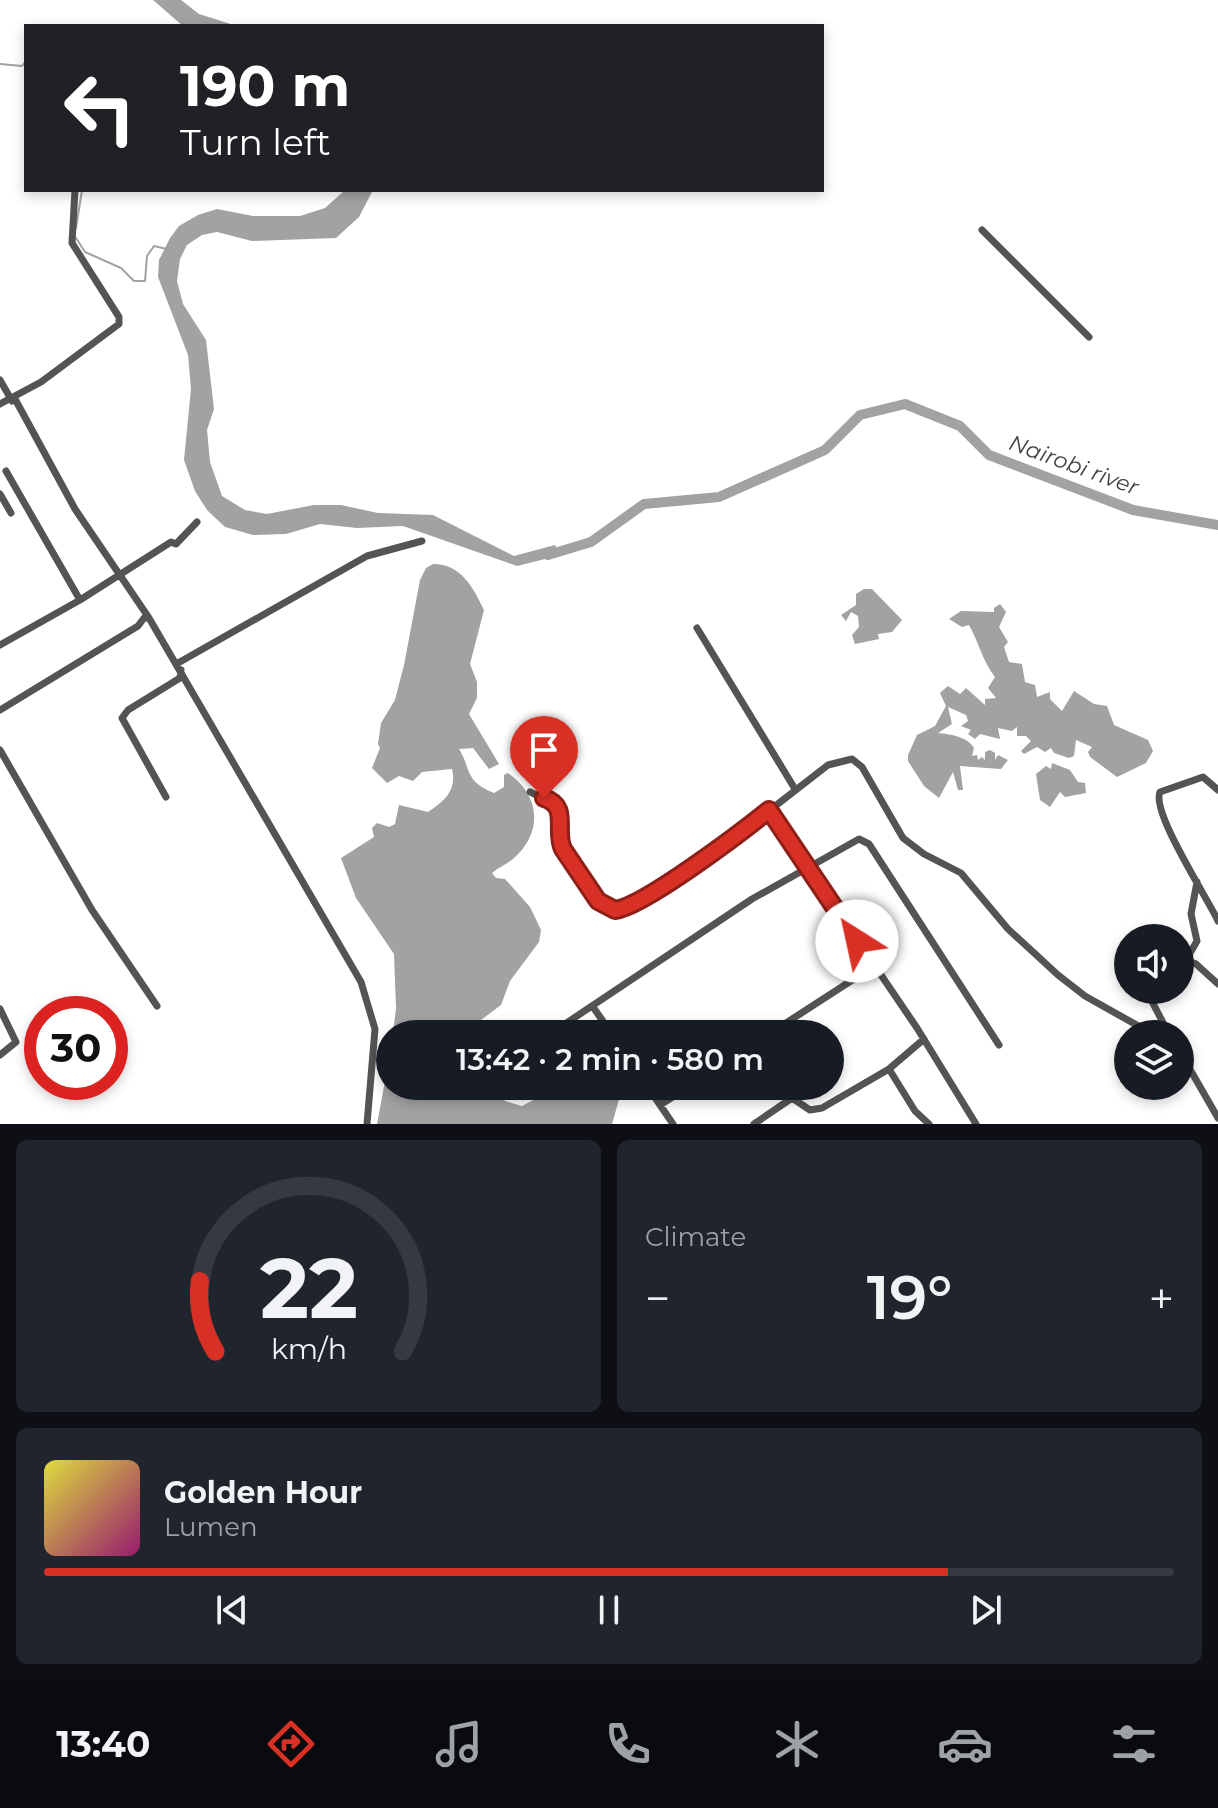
<!DOCTYPE html>
<html lang="en">
<head>
<meta charset="utf-8">
<style>
	:root { --surface:#171b24; --page:#20242c; --text:#f1f3f6; --muted:#9ea1a6; --line:#363941; --accent:#d93025 }
	body { margin:0; font-family:Montserrat,sans-serif; background:var(--page); color:var(--text); height:100vh; display:flex; flex-direction:column; font-size:30px; white-space:nowrap }
	* { box-sizing:border-box; margin:0 }
	p { font-size:26px; color:var(--muted) }
	.icon { flex:none; width:44px; height:44px; fill:none; stroke:currentColor; stroke-width:2; stroke-linecap:round; stroke-linejoin:round }
	.map { position:relative; height:1124px; overflow:hidden }
	.panel { display:flex; flex-direction:column; gap:16px; padding:16px; background:#0d0f14; flex:1 }
	.panel>* { flex:none }
	.guide { position:absolute; left:24px; top:24px; width:800px; height:168px; border-radius:0px; box-shadow:0 4px 12px #0003; background:#202124; color:#fff; overflow:hidden }
	.fabs { position:absolute; left:1114px; top:924px; display:grid; gap:16px }
	.fabs a { display:grid; place-items:center; width:80px; height:80px; border-radius:50%; background:var(--surface); box-shadow:0 4px 12px #0003; font-size:40px }
	.speed { position:absolute; left:24px; top:996px; display:flex; gap:16px; font-size:40px; font-weight:700; text-align:center }
	.speed>* { display:grid; place-content:center; width:104px; height:104px; border-radius:50%; background:var(--surface); box-shadow:0 4px 12px #0003; line-height:1 }
	.speed .limit { border:12px solid #d22; background:#fff; color:#111 }
	.pin { position:absolute; display:grid; place-items:center; width:68px; height:68px; color:#fff; margin:-82px -34px; border-radius:50% 50% 50% 0; rotate:-45deg; box-shadow:0 0 8px #0007 }
	.pin .icon { rotate:45deg }
	.me { position:absolute; width:88px; margin:-44px; rotate:325deg; stroke-linejoin:round; filter:drop-shadow(0 0 6px #0008) }
	.turn { display:flex; align-items:center; gap:28px; height:168px; padding:0 24px; font-size:36px }
	.turn .icon { width:104px; height:104px; stroke-width:2.5 }
	.turn b { display:block; font-size:56px; line-height:68px }
	.big { font-size:60px; font-weight:600; line-height:1.1 }
	.panel .widget { flex:1; display:flex; flex-direction:column; justify-content:center; gap:12px; min-width:0; padding:0 28px; border-radius:12px; background:var(--page) }
	.panel .dial { align-items:center; gap:0 }
	.dial svg { height:208px; overflow:visible; fill:none; stroke:var(--line); stroke-width:7; stroke-linecap:round; text-anchor:middle }
	.dial text { fill:var(--text); stroke:none }
	.song { display:flex; align-items:center; gap:24px }
	.cover { width:96px; height:96px; border-radius:12px; background:linear-gradient(135deg,hsl(60 70% 55%),hsl(320 70% 35%)) }
	.played { height:8px; border-radius:4px; background:linear-gradient(90deg,var(--accent) 80%,var(--line) 80%) }
	.keys { display:flex; justify-content:space-around; direction:ltr }
	.heat { display:flex; justify-content:space-between; align-items:center; font-size:44px; direction:ltr }
	.panel .tiles { flex:1; display:grid; gap:16px; grid-template-columns:1fr 1fr }
	.widget:last-child { grid-column:span 2 }
	.trip { position:absolute; left:376px; top:1020px; width:468px; height:80px; border-radius:40px; background:var(--surface); box-shadow:0 4px 12px #0003; font-weight:600; line-height:80px; text-align:center }
	.tab-bar { display:flex; height:128px; justify-content:space-around; align-items:center; background:#090b0e; color:var(--muted) }
	.tab-bar .icon { width:56px; height:56px }
	.tab-bar .on { color:var(--accent) }
	.tab-bar b { font-size:36px; color:var(--text) }
	.map>svg:first-child { display:block }
</style>
</head>
<body>
<div class="map">
<svg width="1218" height="1124" viewBox="0 0 1218 1124">
	<rect width="100%" height="100%" fill="#fff"/>
	<!-- water -->
	<path fill="#a2a2a2" d="M153 0H181L199 14 237 26H183Z
		M345 190H373L359 217 336 238 252 241 217 232 202 235 187 245 180 259 177 281 183 304 206 340 214 409 207 430 210 462 222 496 245 510 267 514 314 505H341L378 513 433 515 514 556 555 545 561 555 517 566 403 526 357 528 320 524 286 534 253 535 225 527 207 510 195 491 184 460 191 389 188 355 158 277 159 260 170 238 179 226 198 215 217 209 253 216H300L325 208Z
		M433 564C461 564 473 587 484 610L470 664 477 682V698L469 714 499 764 489 769 473 748 459 749C472 770 464 781 494 793L504 787V775L508 773C541 796 543 833 513 859 507 864 499 867 492 873L496 878 505 879 530 907 541 930 539 942 510 981 501 1005 481 1020 477 1034H393L396 1008 394 954 356 898 341 858 374 837 372 828 377 823 389 827 395 824 399 805 428 812C445 801 457 790 452 769L422 772 413 781 399 776 387 783 372 768 380 748 378 744 381 723 395 700 404 665 420 580 426 568Z
		M864 589H872L902 620 892 632 878 634 879 639 855 644 852 635 859 627 858 616 851 612 846 621 841 615 856 605V594Z
		M1000 604 1006 612 999 627 1008 642 1004 647 1009 662 1022 664 1025 682 1035 685 1037 697 1050 692V699L1062 711 1074 691 1094 704 1107 706 1114 725 1148 740 1153 751 1146 763 1117 777 1090 757 1088 752 1092 747 1076 740 1074 756 1069 758 1054 753 1051 748 1045 752 1037 747 1024 754 1021 751 1031 741 1026 736H1017V727L1012 731 998 728 1000 739 980 734 975 739 968 734 971 730 961 726 968 721 966 715 948 707 952 724 938 733C950 734 968 737 974 748L972 756 977 755 978 760 982 757 985 760V752L990 750 995 753V760L998 755 1008 760 1001 769 960 766 963 790H958L953 772 939 798 924 786 908 761V755L917 735 935 726 946 706 940 693 948 686 960 694 966 688 985 705V699L996 698 988 688 995 677C983 662 979 643 969 625L962 627 949 619 961 611 994 612V608Z
		M1052 763 1070 770 1078 782 1085 783 1086 793 1065 797 1060 792 1050 807 1040 800 1036 774 1046 766 1051 769Z
		M390 1054V1086H493L505 1101 522 1106 541 1096V1086H634L637 1091 620 1096 612 1124H377Z"/>
	<g fill="none" stroke-linecap="round" stroke-linejoin="round">
		<!-- stream -->
		<path stroke="#a2a2a2" stroke-width="2" d="M0 64 22 66 26 61
			M76 228 82 190
			M76 238 85 252 121 268 134 281H145L147 256 154 246 167 249"/>
		<!-- river -->
		<path stroke="#a2a2a2" stroke-width="10" d="M548 555 591 542 644 504 719 497 825 450 860 415 905 404 960 426 989 455 1133 510 1218 525"/>
		<!-- minor -->
		<path stroke="#545454" stroke-width="7" d="M982 230 1089 337
			M0 380 12 401
			M15 399 75 509 149 618
			M0 404 41 382 119 324V317L72 243 75 190
			M0 494 11 513
			M80 600 171 542 176 544 197 522
			M697 628 795 789
			M0 645 80 600 6 471
			M178 663 367 556 422 541
			M0 710 138 626 144 618H149L361 982 375 1029 367 1124
			M0 750 92 910 157 1006
			M1218 790 1203 777 1160 792C1151 812 1207 897 1218 921
			M530 792 556 804 561 814 559 835 563 849 598 901 609 909 621 910 743 831 828 765 852 759 862 767 903 838 924 854 961 873 1008 929 1058 975 1085 996 1142 1028 1162 1022
			M166 797 122 718 128 710 180 678 181 670
			M769 810 917 1028 976 1124
			M1186 960 1197 941 1191 914 1197 882
			M1180 962 1186 960 1196 964 1218 984
			M1146 990 1169 1034
			M593 1007 612 1034
			M0 1009 16 1042 0 1055
			M550 1034 752 899 859 839 869 844 999 1045
			M769 1034 874 966
			M924 1039 889 1069 915 1111 929 1124
			M1180 1052 1218 1118
			M647 1086 660 1105 690 1086
			M660 1105 673 1124
			M754 1124 792 1098 810 1110 822 1108 889 1069"/>
	</g>
	<g fill="none" stroke-linecap="round" stroke-linejoin="round">
		<defs>
			<path id="route" d="M544 798C570 806 554 830 563 849L598 901 615 910C643 907 743 831 769 810L857 941"/>
		</defs>
		<!-- route casing -->
		<use href="#route" stroke="#8d1f18" stroke-width="20"/>
		<!-- route -->
		<use href="#route" stroke="#d93025" stroke-width="14"/>
	</g>
	<g text-anchor="middle" dominant-baseline="central" stroke-width="6" stroke-linejoin="round" paint-order="stroke">
		<!-- water labels -->
		<g font-size="22" font-style="italic" fill="#434343" stroke="#fff">
			<text transform="translate(1074 465) rotate(20)">Nairobi river</text>
		</g>
	</g>
</svg>
<div class="fabs">
<a><svg class="icon" aria-label="sound" viewBox="0 0 24 24"><path d="M4 9h4l5-4v14l-5-4H4zM17 9q2 3 0 6"/></svg></a>
<a><svg class="icon" aria-label="layers" viewBox="0 0 24 24"><path d="M12 4l9 5-9 5-9-5zM3 14l9 5 9-5"/></svg></a>
</div>
<div class="speed"><div class="limit">30</div></div>
<div class="pin" style="left:544px;top:798px;background:#d93025"><svg class="icon" aria-label="arrive" viewBox="0 0 24 24"><path d="M6 21V4h12l-3 4 3 4H6"/></svg></div>
<svg class="me" style="left:857px;top:941px" viewBox="-20 -20 40 40"><circle r="19" fill="#fff"/><path d="M0-13L10 11 0 6-10 11z" fill="#d93025"/></svg>
<div class="trip">13:42 · 2 min · 580 m</div>
<div class="guide">
<div class="turn"><svg class="icon" aria-label="left" viewBox="0 0 24 24"><path d="M17 20v-9H6M10 6l-5 5 5 5"/></svg><div><b>190 m</b>Turn left</div></div>
</div>
</div>
<section class="panel">
<div class="tiles">
<div class="widget dial"><svg viewBox="0 0 100 80">
<path d="M14 69A42 42 0 1 1 86 69"/>
<path d="M14 69A42 42 0 0 1 8 42" stroke="#d93025"/>
<text x="50" y="56" font-size="32" font-weight="700">22</text>
<text x="50" y="72" font-size="11">km/h</text>
</svg></div>
<div class="widget"><p>Climate</p>
<div class="heat"><a>−</a><b class="big">19°</b><a>+</a></div>
</div>
<div class="widget">
<div class="song"><i class="cover"></i><div><b>Golden Hour</b><p>Lumen</p></div></div>
<div class="played"></div>
<div class="keys"><svg class="icon" aria-label="previous" viewBox="0 0 24 24"><path d="M18 5L8 12l10 7zM5 5v14"/></svg><svg class="icon" aria-label="pause" viewBox="0 0 24 24"><path d="M8 5v14M16 5v14"/></svg><svg class="icon" aria-label="next" viewBox="0 0 24 24"><path d="M6 5l10 7-10 7zM19 5v14"/></svg></div>
</div>
</div>
</section>
<nav class="tab-bar">
<b>13:40</b>
<svg class="icon on" aria-label="directions" viewBox="0 0 24 24"><path d="M12 3l9 9-9 9-9-9zM9 14v-3h6M13 9l2 2-2 2"/></svg>
<svg class="icon" aria-label="music" viewBox="0 0 24 24"><path d="M9 18V5l10-2v13"/><circle cx="6" cy="18" r="3"/><circle cx="16" cy="16" r="3"/></svg>
<svg class="icon" aria-label="phone" viewBox="0 0 24 24"><path d="M5 4h4l2 5-3 2q2 4 5 5l2-3 5 2v4C11 20 4 13 5 4z"/></svg>
<svg class="icon" aria-label="climate" viewBox="0 0 24 24"><path d="M12 3v18M4 7l16 10M4 17L20 7"/></svg>
<svg class="icon" aria-label="car" viewBox="0 0 24 24"><path d="M5 17H2v-5l4-1 3-4h7l3 4 3 1v5h-3M9 17h6M6 11h13"/><circle cx="7" cy="17" r="2"/><circle cx="17" cy="17" r="2"/></svg>
<svg class="icon" aria-label="filters" viewBox="0 0 24 24"><path d="M4 7h16M4 17h16"/><circle cx="9" cy="7" r="2"/><circle cx="15" cy="17" r="2"/></svg>
</nav>
</body>
</html>
